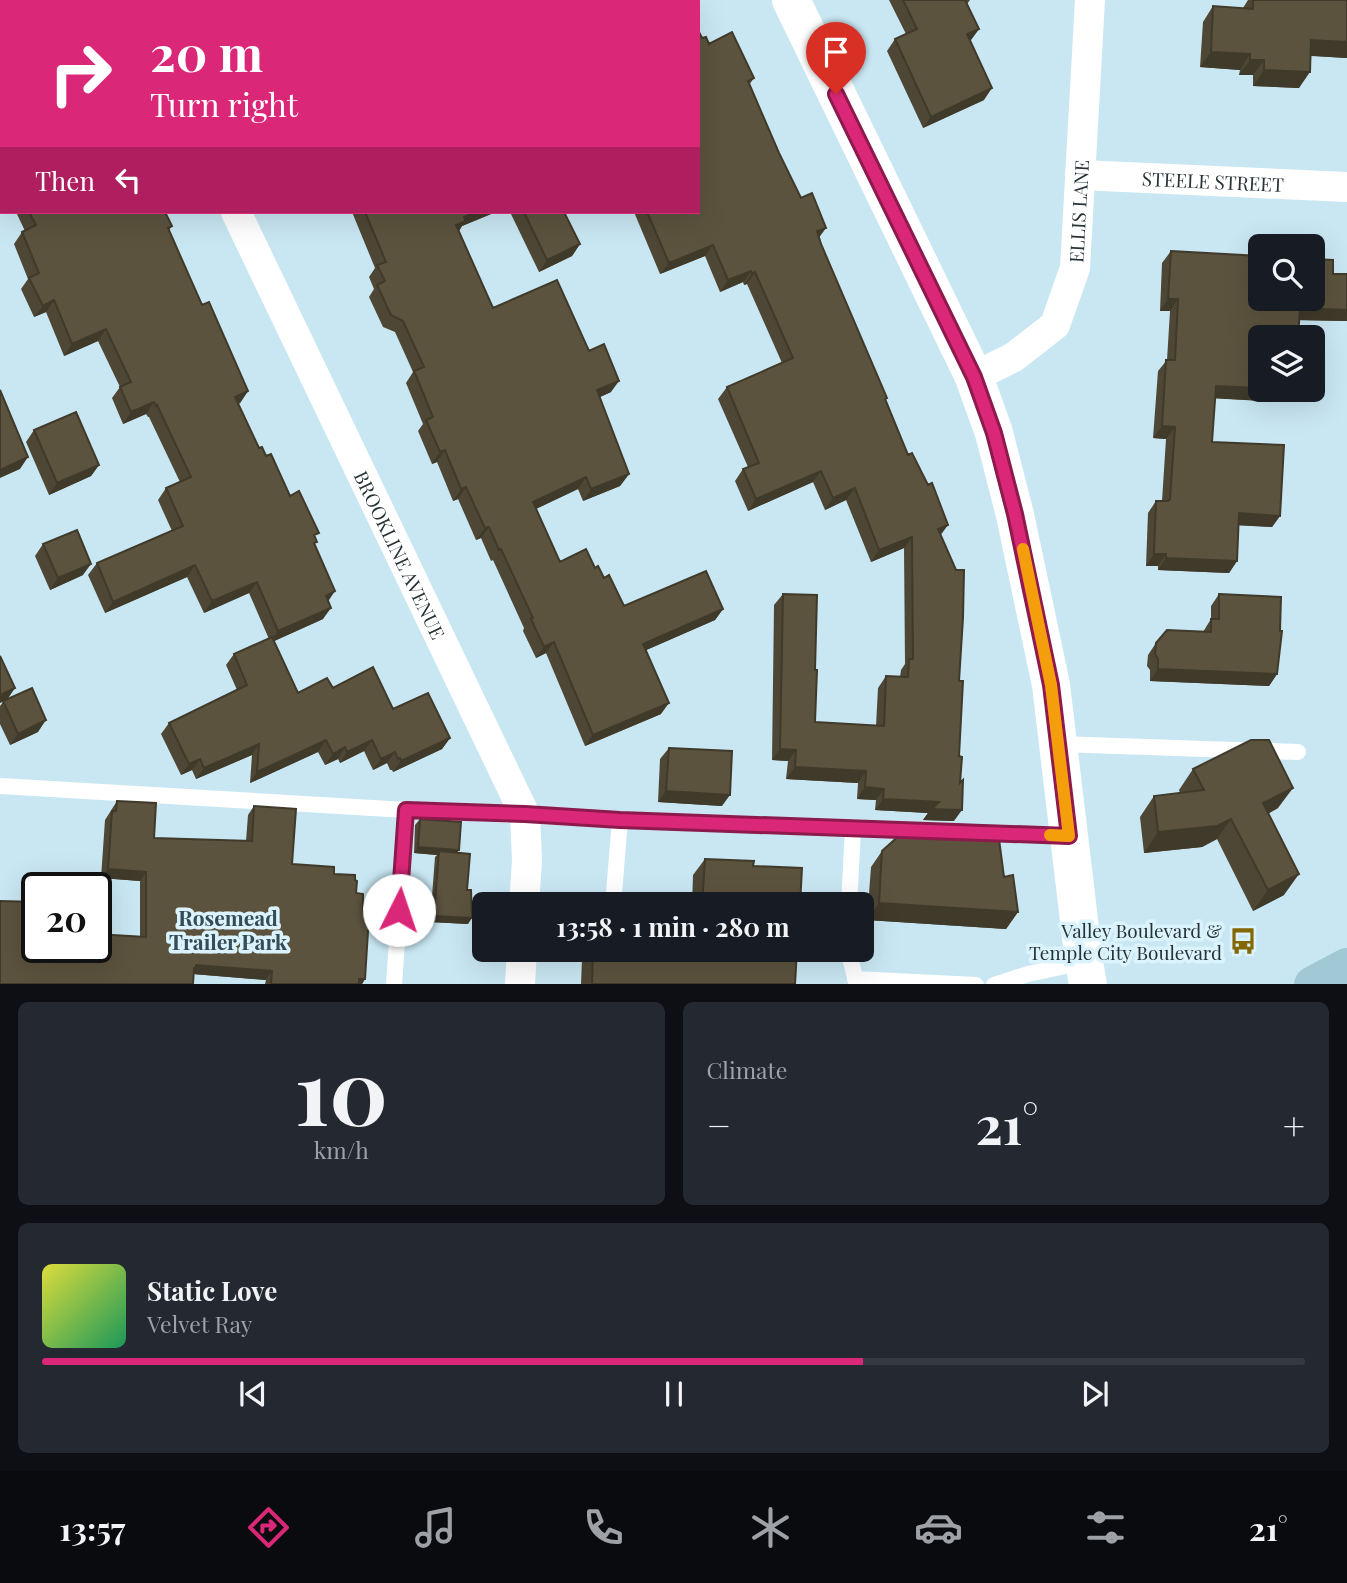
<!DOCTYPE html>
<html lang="en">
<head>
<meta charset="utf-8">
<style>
	:root { --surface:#171b24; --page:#242831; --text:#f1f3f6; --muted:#9ea1a6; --line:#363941; --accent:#db2777 }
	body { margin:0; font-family:"Playfair Display",serif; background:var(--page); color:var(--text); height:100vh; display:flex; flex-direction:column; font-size:26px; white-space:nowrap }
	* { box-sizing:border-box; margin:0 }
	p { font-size:23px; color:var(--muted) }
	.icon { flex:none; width:38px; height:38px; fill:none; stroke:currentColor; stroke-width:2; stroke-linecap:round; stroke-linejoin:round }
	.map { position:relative; height:984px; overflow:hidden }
	.details { display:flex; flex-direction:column; gap:18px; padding:18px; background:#0d0f14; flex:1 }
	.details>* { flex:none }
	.top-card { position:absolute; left:0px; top:0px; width:700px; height:214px; box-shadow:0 7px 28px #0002; background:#db2777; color:#fff; overflow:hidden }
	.fabs { position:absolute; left:1248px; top:234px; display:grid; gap:14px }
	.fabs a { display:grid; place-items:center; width:77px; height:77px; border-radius:10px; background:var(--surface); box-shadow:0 7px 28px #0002; font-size:35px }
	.speed { position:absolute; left:21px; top:872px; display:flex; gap:14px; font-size:35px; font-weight:700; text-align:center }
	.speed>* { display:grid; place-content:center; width:91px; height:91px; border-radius:50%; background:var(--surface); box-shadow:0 7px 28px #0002; line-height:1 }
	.speed .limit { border:4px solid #111; border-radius:10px; background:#fff; color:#111 }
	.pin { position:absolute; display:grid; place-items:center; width:60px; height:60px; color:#fff; margin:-72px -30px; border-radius:50% 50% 50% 0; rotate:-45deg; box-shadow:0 0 7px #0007 }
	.pin .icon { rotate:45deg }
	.me { position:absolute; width:77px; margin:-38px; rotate:4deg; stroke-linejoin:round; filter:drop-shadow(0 0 5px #0008) }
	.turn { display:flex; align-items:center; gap:24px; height:147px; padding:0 35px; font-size:32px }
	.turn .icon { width:91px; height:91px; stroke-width:2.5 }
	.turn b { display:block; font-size:49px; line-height:60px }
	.then { display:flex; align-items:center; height:66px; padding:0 35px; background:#0003; gap:14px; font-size:26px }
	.big { font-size:52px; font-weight:700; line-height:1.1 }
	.details .widget { flex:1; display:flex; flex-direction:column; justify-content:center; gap:10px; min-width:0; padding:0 24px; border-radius:10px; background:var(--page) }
	.details .dial { align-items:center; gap:0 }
	.dial b { font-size:91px; line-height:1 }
	.song { display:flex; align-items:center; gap:21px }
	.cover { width:84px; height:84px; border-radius:10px; background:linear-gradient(135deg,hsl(60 70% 55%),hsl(150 70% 35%)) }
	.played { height:7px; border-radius:4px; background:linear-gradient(90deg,var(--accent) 65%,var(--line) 65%) }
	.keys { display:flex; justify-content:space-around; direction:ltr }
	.heat { display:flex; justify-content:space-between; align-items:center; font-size:38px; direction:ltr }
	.details .tiles { flex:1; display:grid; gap:18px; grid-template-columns:1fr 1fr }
	.widget:last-child { grid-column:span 2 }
	.trip { position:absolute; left:472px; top:892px; width:402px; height:70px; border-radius:10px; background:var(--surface); box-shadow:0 7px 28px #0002; font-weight:700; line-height:70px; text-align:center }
	.tab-bar { display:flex; height:112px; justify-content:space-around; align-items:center; background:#090b0e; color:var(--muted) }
	.tab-bar .icon { width:49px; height:49px }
	.tab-bar .active { color:var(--accent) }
	.tab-bar b { font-size:32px; color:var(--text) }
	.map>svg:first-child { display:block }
</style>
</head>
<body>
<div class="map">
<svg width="1347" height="985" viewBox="0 0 1347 985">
	<rect width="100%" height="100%" fill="#c9e7f3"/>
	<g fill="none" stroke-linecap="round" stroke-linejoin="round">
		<!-- lane -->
		<path stroke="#fff" stroke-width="16" d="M1058 744 1298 752
			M0 786 406 810 620 820 1069 836
			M613 905 620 820
			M849 905 853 829
			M848 950 857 985
			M855 979 976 985
			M394 985 406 810
			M994 985 1028 974 1084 962"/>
		<!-- street -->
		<g stroke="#fff" stroke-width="30">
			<path d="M134 0 135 2"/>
			<path id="s1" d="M1080 175 1347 187"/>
			<path id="s2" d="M236 212 525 815 527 861 524 905"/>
			<path id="s3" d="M974 377 1014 357 1055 325 1075 268 1090 0"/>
			<path d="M520 985 522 950"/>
		</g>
		<!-- secondary -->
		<path stroke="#fff" stroke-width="38" d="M791 0 974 377 994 433 1015 515 1051 685 1084 962 1088 985"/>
		<!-- primary -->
		<path stroke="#a1c8d5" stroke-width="38" d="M1313 985 1347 967"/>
	</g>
	<!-- wall -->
	<path fill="#4f4735" d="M236 0H322L321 2H237Z
		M889 0H970L967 4 979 29 970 41 984 100 923 128 887 51 895 39 906 34Z
		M1248 0H1347V58L1311 56 1299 88 1253 86V75H1239L1240 70 1200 67 1203 22 1213 6 1243 8Z
		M702 38 754 78 749 85 779 153 819 238 887 398 886 400 941 535 959 681 954 821 923 820 928 813 875 810 876 800 857 799 858 783 786 779 788 761 772 760 774 605 783 594 815 722 876 726 878 688 886 676 900 677 901 670 905 664 904 548 871 562 846 500 825 510 813 482 748 511 735 481 743 469 748 467 718 399 727 387 782 363 747 284 744 285 743 282 720 292 705 256 660 274 634 212H698Z
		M16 212H165L172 226 169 230 202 305 248 391 240 403 238 404 259 448 266 456 315 538V545L328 601 323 619 274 641 298 693 333 688 393 709 450 738 442 749 393 772 392 770H390L387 763 373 770 364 751 340 763 338 759 325 765 318 752 250 783 252 755 196 779 192 770 181 775 161 734 169 723 237 690 226 665 234 654 269 639 249 593 204 613 187 577 105 613 88 575 97 563 172 531 158 500 166 488 180 482 149 417H148L146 414 123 424 112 398 120 387 98 341 64 356 46 312 34 317 21 289 28 279 14 244 22 232 25 231Z
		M352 212H496L462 226 459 231 493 308 589 351 611 392 600 397 629 474 620 486 583 501 578 489 536 509 560 562 595 568 604 578 624 606 723 609 715 620 646 650 661 714 585 746 546 653 536 658 523 631 524 628 493 560 491 561 481 538 476 540 458 499 453 501 437 462 432 464 418 431 423 424 406 383 413 372 395 332 383 327 369 297 374 289 369 277 375 268Z
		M510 212H564L580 244 572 256 539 272Z
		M1171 251 1333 274H1347V321L1299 320 1260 338 1282 402 1215 398 1212 442 1280 516 1272 527 1239 525 1237 561 1229 573 1158 570V566H1146L1148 513 1156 501H1162L1166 439 1153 438 1158 371 1167 360 1170 311H1160L1162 263Z
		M34 430 99 465 91 476 49 495 26 442Z
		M43 544 83 575 50 590 35 556Z
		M1219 594 1277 674 1269 686 1150 681V670L1147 666 1148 655 1156 643 1203 632 1211 619V606Z
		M7 700 38 732 10 745 0 724V706L3 702 0 703Z
		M669 748 722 806 658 802 660 759Z
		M1193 769 1278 808 1268 814 1284 895 1253 911 1217 839 1202 847 1144 853 1140 817 1154 796 1180 793 1179 790Z
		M117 801 154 838 246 841 248 815 254 806 292 864 334 874 356 893 363 915 365 979 362 984H265L266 980 194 974 37 947 140 936V881L101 878 105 820Z
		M420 819 457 853 467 890 468 924 430 922 435 857 437 855 414 853 415 825Z
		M963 837 1004 877 1018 912 1006 929 867 920 871 867 882 851Z
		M705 859 753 866 800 905H692L693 875Z
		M588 950H797L795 984H581L582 959Z"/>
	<!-- shaded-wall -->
	<path fill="#403a2b" d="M979 29 971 40 959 46 967 34Z
		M1311 40 1347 42V58L1301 55Z
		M1211 52 1250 54 1240 70 1200 67Z
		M1250 60H1264L1253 75H1239Z
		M1264 70 1310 72 1299 88 1253 86Z
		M992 88 984 100 923 128 931 117Z
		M477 212H496L462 226 458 232 456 225 464 217Z
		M826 228 818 239 817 231Z
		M580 244 572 256 539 272 547 260Z
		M713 245 705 256 660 274 669 263Z
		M751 271 743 282 720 292 728 280Z
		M755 272 747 284 744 285 752 274Z
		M1168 299H1178L1170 311H1160Z
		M54 300 46 312 34 317 43 306Z
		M1300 308 1347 310V321L1292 320Z
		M106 329 98 341 64 356 72 344Z
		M619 381 611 392 589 402 597 390Z
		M1216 386 1260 388V390H1290L1282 402 1208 398Z
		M248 391 240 403 227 409 235 397Z
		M154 402 146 414 123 424 131 412Z
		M1162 426 1175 427 1166 439 1153 438Z
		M445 450 437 462 432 464 440 452Z
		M28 457 20 469 0 478V470Z
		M99 465 91 476 49 495 57 483Z
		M821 471 813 482 748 511 756 499Z
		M629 474 620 486 583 501 591 489Z
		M586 477 578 489 525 514 533 502Z
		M466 487 458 499 453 501 461 489Z
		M855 488 846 500 825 510 833 498Z
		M1239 513 1280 516 1272 527 1231 525Z
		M948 525 940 536 938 529Z
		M489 527 481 538 476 540 485 528Z
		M912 537 904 548 871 562 879 550Z
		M1154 554H1166L1158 566H1146Z
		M1166 558 1237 561 1229 573 1158 570Z
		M91 564 83 575 50 590 58 578Z
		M195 565 187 577 105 613 113 602Z
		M257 582 249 593 204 613 212 601Z
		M335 591 327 603 326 596Z
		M331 608 323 619 270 643 278 631Z
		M723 609 715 620 635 655 643 644Z
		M554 642 546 653 536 658 544 647Z
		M1158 669 1277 674 1269 686 1150 681Z
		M15 688 7 700 0 703V695Z
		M669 703 661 714 585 746 593 735Z
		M46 720 38 732 10 745 18 734Z
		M450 738 442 749 393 772 401 761Z
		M326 740 318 752 250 783 257 772Z
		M372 740 364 751 340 763 347 752Z
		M259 744 252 755 196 779 204 768Z
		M345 747 338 759 325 765 333 754Z
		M780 749 796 750 788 761 772 760Z
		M395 752 387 763 373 770 381 759Z
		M200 759 192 770 181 775 189 764Z
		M795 767 866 771 858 783 786 779Z
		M865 787 884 789 876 800 857 799Z
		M1293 788 1278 808 1248 824 1263 803Z
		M666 791 730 795 722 806 658 802Z
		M883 799 939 802 962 810 954 821 923 820 928 813 875 810Z
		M1231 819 1217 839 1202 847 1144 853 1158 832Z
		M418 847 459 850 455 856 439 851 437 855 414 853Z
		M108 869 146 872 140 881 101 878Z
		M1299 874 1284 895 1253 911 1268 890Z
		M879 903 1018 912 1006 929 867 920Z
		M434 916 472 918 468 924 430 922Z
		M196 965 272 971 266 980 192 974 187 977Z
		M359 979H365L362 984H355Z"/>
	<!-- building -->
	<path fill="#5c533e" stroke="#403a2b" stroke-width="2" d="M0 0H57L58 2H2V100H0Z
		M249 0H322L317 2H250Z
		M340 0H411V2H336Z
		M458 0H470L471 2H454Z
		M562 0H626L621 2H563Z
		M631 0H684L685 2H632Z
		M903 0H965L979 29 967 34 992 88 931 117 895 39 917 29Z
		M1253 0H1347V42L1311 40 1310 72 1264 70V60H1250V54L1211 52 1213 6 1253 9Z
		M698 30 702 38 706 37 709 44 732 32 754 78 748 81 779 153 801 198 812 193 826 228 817 231 821 244 887 398 885 399 908 455 912 453 928 485 932 483 948 525 938 529 956 570H964L963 618 959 681H963L959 756 962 757 960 783 963 780 962 810 932 809 939 802 883 799 884 789 865 787 866 771 795 767 796 750 780 749 783 594 817 595 815 670H817L815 722 884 726 886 676 908 677 909 659H913L912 537 879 550 855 488 833 498 821 471 756 499 743 469 759 463 727 387 793 358 755 272 752 274 751 271 728 280 713 245 669 263 647 212H698Z
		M29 212H165L172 226 168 228 202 305 209 302 248 391 235 397 259 448 262 447 266 456 271 454 290 496 299 491 319 533 314 535 317 542 314 543 335 591 326 596 331 608 278 631 257 582 212 601 195 565 113 602 97 563 183 526 166 488 191 477 157 405 156 406 154 402 131 412 120 387 131 382 106 329 72 344 54 300 43 306 29 278 39 273 22 232 36 225Z
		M365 212H477L464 217 466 221 456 225 493 308 557 280 589 351 604 344 619 381 597 390 629 474 591 489 586 477 533 502 560 562 586 549 595 568 598 566 604 578 609 575 624 606 706 571 723 609 643 644 669 703 593 735 554 642 544 647 531 619 533 618 501 549 499 550 489 527 485 528 466 487 461 489 445 450 440 452 426 420 433 417 414 371 424 367 403 321 391 315 377 285 385 281 377 265 386 262Z
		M524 212H564L580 244 547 260Z
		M1171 251 1260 256V299H1312V259L1333 260V274H1347V310L1300 308 1298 338H1260V388L1216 386 1212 442 1284 445 1280 516 1239 513 1237 561 1166 558V554H1154L1156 501H1168L1170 499 1175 427 1162 426 1166 360H1175L1178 299H1168Z
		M0 390 28 457 0 470Z
		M76 412 99 465 57 483 34 430Z
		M77 530 91 564 58 578 43 544Z
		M1219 594 1281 597 1280 631H1282L1277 674 1158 669V659L1155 654 1156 643 1167 630 1211 632V619H1219Z
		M272 637 298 693 327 678 333 688 373 667 393 709 428 693 450 738 401 761 400 758 398 759 395 752 381 759 372 740 347 752 345 747 333 754 326 740 257 772 259 744 204 768 200 759 189 764 169 723 247 685 234 654Z
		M0 656 15 688 0 695Z
		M32 688 46 720 18 734 3 701Z
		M1251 740H1269L1293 788 1263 803 1299 874 1268 890 1231 819 1217 826 1158 832 1154 796 1204 790 1193 769Z
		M669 748 732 751 730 795 666 791Z
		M117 801 156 803 154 838 252 841 254 806 296 809 292 864 334 867V874L355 875V880L357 881 356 893 363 894V915H369L365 979H359V984H271L272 971 196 965V968H194L193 984H0V901L37 902V947H96V934L146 937V872L108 869 112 811H116Z
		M420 819 461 822 459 850 418 847Z
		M912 824 964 826 963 837 999 839 1004 877 1013 875 1018 912 879 903 882 851Z
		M439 851 470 854 467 890H471L472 918 434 916Z
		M705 859 754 861 753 866 802 868 800 905H702Z
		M593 950H797L795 984H592Z"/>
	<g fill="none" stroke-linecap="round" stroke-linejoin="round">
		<defs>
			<path id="route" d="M399 910 406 810 525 814 620 820 1069 836 1051 685 1015 514 994 433 974 377 836 94"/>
		</defs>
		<!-- route casing -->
		<use href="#route" stroke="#8e194d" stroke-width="18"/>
		<!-- route -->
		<use href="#route" stroke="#db2777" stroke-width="12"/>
		<!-- slow -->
		<path stroke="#f59e0b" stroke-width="12" d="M1023 549 1051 685 1069 836 1050 835"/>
	</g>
	<!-- icons -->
	<defs>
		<symbol id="bus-bare" viewBox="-9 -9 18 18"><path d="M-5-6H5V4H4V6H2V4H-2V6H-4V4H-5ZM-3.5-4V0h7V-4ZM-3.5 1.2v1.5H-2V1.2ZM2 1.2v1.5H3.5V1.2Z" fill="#846700" stroke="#dbf3fc" stroke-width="2.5" paint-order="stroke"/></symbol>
	</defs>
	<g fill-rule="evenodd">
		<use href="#bus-bare" x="1224" y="922" width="38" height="38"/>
	</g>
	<g text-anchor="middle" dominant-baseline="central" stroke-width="7" stroke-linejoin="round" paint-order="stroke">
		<!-- street labels -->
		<g font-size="19" fill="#273337" stroke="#dbf3fc">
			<text stroke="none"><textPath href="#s1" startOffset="133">STEELE STREET</textPath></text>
			<text stroke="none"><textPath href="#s3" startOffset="214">ELLIS LANE</textPath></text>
			<text stroke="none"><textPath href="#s2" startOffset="380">BROOKLINE AVENUE</textPath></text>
		</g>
		<!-- poi labels -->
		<g font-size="19" fill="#273337" stroke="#dbf3fc" text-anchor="end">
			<text x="1222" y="930">Valley Boulevard &amp;<tspan x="1222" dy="22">Temple City Boulevard</tspan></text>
		</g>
		<!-- neighbourhood labels -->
		<g font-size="21" font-weight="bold" fill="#334c56" stroke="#dbf3fc">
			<text x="228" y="917">Rosemead<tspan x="228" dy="24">Trailer Park</tspan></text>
		</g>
	</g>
</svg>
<div class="fabs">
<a><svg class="icon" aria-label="search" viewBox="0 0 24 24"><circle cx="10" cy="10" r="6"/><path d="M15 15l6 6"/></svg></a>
<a><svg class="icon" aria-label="layers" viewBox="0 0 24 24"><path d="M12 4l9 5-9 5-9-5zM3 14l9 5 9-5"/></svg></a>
</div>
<div class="speed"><div class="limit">20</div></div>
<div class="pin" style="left:836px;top:94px;background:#d93025"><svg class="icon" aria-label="arrive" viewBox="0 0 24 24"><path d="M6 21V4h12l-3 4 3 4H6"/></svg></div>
<svg class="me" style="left:399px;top:910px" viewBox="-20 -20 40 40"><circle r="19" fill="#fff"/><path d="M0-13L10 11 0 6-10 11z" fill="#db2777"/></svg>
<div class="trip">13:58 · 1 min · 280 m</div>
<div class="top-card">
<div class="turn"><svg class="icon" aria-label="right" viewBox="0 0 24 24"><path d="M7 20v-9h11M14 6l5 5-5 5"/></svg><div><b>20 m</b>Turn right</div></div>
<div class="then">Then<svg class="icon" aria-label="left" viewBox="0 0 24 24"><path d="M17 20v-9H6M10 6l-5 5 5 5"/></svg></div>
</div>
</div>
<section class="details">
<div class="tiles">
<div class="widget dial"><b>10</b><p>km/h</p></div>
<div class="widget"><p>Climate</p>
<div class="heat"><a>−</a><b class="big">21°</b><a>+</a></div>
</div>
<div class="widget">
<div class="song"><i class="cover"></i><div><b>Static Love</b><p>Velvet Ray</p></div></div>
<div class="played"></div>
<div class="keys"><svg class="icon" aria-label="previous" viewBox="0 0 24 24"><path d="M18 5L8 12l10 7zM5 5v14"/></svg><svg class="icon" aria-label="pause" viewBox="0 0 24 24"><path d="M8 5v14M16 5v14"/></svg><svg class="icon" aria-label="next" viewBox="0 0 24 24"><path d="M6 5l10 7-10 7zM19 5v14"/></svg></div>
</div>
</div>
</section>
<nav class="tab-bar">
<b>13:57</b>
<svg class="icon active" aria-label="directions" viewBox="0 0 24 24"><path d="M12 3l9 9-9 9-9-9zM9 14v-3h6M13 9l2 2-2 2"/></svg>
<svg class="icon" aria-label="music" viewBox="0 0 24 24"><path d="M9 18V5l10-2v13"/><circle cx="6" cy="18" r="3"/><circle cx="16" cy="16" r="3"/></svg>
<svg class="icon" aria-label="phone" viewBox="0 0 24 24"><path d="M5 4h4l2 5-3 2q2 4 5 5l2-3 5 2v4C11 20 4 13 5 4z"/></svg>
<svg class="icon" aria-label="climate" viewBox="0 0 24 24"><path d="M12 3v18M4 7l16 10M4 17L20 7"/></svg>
<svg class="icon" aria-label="car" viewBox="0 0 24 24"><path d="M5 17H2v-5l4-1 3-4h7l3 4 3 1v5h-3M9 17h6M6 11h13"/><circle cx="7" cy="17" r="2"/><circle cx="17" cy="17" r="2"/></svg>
<svg class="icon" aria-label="filters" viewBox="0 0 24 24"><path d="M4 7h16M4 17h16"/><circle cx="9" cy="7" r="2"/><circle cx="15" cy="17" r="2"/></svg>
<b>21°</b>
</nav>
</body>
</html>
